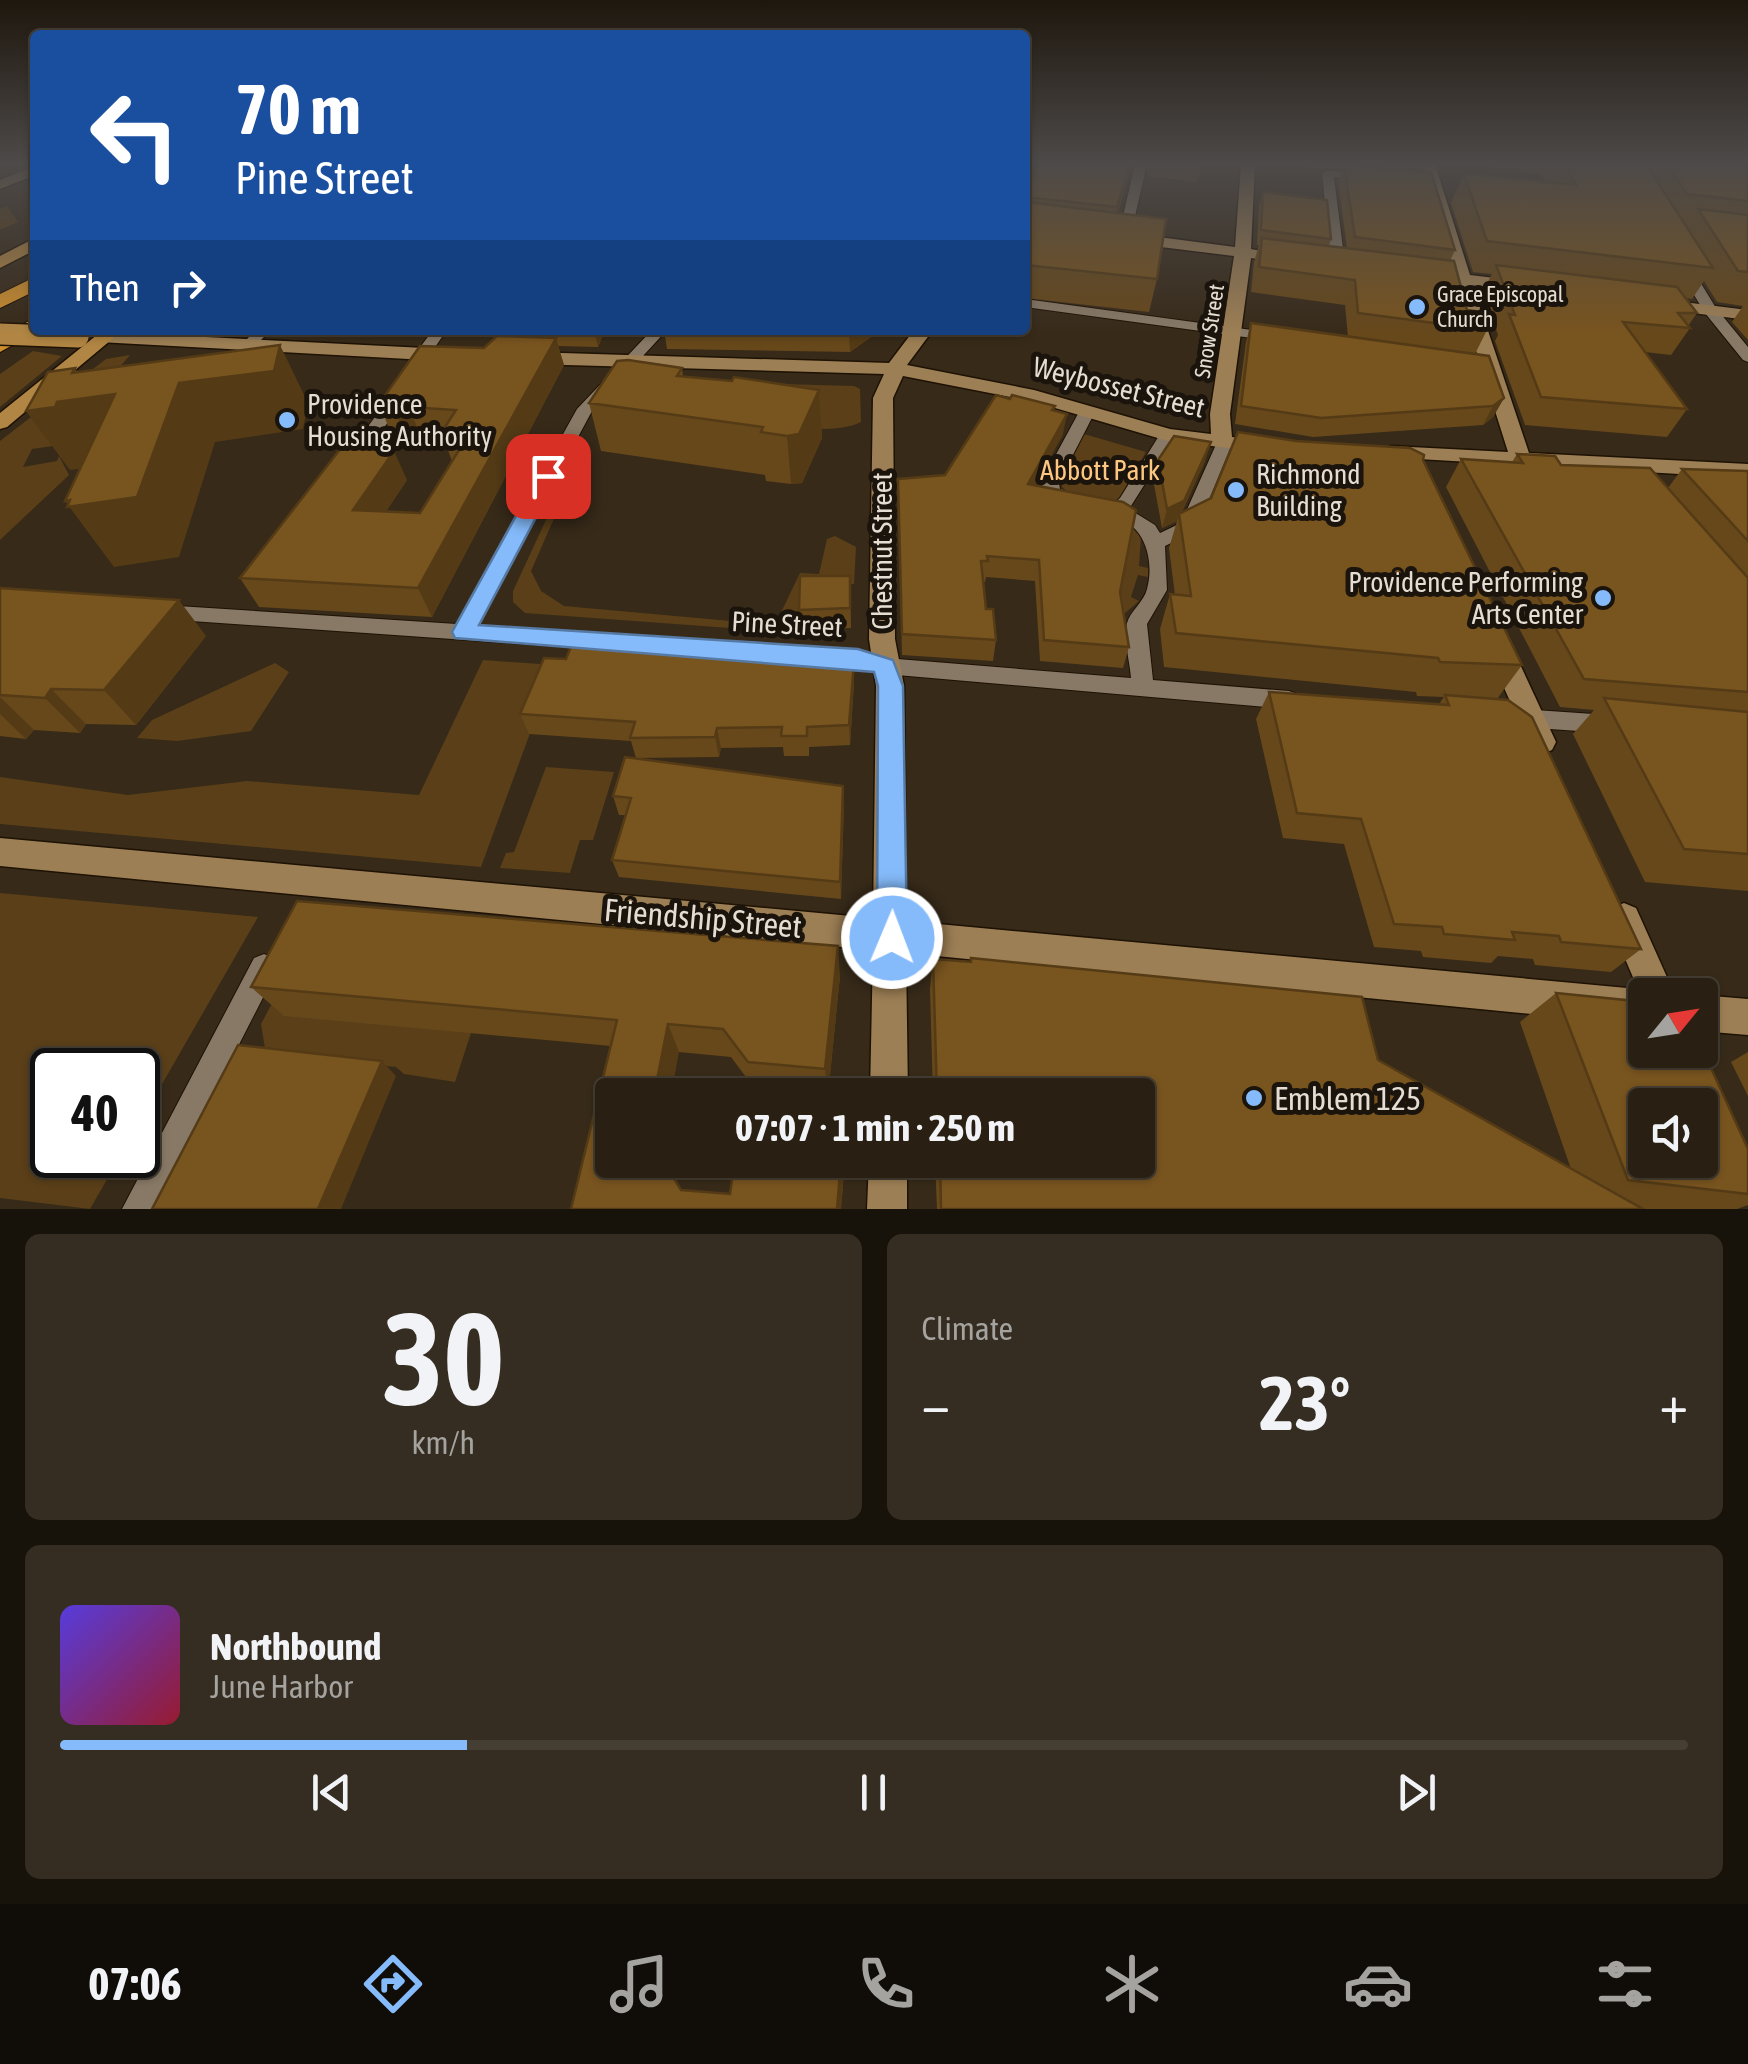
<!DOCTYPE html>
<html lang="en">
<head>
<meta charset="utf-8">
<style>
	:root { --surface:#292013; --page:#352d21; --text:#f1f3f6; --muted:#a5a3a0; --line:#453e33; --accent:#85bbfb }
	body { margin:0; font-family:"Asap Condensed",sans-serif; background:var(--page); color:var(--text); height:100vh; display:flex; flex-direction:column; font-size:38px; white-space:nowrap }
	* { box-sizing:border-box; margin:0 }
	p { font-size:32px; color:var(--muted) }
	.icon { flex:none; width:55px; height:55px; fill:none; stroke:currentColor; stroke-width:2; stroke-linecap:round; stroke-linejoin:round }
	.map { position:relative; height:1209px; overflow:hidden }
	.side { display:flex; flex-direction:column; gap:25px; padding:25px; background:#17120a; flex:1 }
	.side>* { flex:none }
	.top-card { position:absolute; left:30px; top:30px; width:1000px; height:305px; border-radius:10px; box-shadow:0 2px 8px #0004,0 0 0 2px var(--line); background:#1a4fa0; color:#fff; overflow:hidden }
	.needle { width:65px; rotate:60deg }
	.buttons { position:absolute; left:1628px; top:978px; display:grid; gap:20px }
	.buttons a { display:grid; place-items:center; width:90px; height:90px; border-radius:10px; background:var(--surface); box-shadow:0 2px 8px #0004,0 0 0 2px var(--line); font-size:50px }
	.speed { position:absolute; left:30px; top:1048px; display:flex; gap:20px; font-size:50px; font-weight:700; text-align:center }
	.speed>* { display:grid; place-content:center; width:130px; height:130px; border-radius:50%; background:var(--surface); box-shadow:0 2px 8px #0004,0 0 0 2px var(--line); line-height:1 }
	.speed .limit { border:5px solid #111; border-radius:15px; background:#fff; color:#111 }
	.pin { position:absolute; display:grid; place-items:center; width:85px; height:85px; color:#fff; margin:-42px; border-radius:20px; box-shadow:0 5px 15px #0006 }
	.me { position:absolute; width:110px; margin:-55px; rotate:1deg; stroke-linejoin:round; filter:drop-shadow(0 0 8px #0008) }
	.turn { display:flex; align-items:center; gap:35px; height:210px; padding:0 40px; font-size:45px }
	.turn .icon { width:130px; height:130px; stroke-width:2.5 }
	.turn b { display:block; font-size:70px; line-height:85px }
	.then { display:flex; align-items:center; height:95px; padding:0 40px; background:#0003; gap:20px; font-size:38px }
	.big { font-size:75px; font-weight:700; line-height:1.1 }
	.side .tile { flex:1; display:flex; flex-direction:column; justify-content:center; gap:15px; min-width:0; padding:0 35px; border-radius:15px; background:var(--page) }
	.side .dial { align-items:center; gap:0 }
	.dial b { font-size:130px; line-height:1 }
	.song { display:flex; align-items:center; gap:30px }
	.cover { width:120px; height:120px; border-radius:15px; background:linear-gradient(135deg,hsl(250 70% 55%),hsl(350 70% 35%)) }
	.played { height:10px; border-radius:5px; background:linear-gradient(90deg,var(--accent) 25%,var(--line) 25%) }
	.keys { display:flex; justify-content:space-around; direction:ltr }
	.heat { display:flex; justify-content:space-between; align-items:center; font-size:55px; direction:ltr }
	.side .tiles { flex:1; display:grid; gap:25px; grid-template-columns:1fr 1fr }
	.tile:last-child { grid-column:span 2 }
	.trip { position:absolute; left:595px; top:1078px; width:560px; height:100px; border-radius:10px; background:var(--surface); box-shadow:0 2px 8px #0004,0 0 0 2px var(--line); font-weight:700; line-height:100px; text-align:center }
	.menu { display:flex; height:160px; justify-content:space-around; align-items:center; background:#100d08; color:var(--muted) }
	.menu .icon { width:70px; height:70px }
	.menu .on { color:var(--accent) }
	.menu b { font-size:45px; color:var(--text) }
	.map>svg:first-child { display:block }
</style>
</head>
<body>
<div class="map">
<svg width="1748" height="1209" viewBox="0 0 1748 1209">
	<rect width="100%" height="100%" fill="#372a19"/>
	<!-- green -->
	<path fill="#5a3f18" d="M33 351 62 356 0 407V374Z
		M130 355 53 446 32 449 23 467 57 461 59 456 69 475 0 540V441L106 359Z
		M643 380 854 386 860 389 861 422C808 447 698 398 643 380Z
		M1084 434 1146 452 1118 500 1073 496 1062 487V477Z
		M564 481 570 482 531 571 541 591 564 606 775 625 800 573 819 574 827 539 835 536 856 547 854 584H803L799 633 525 613 513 602V591Z
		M1132 527 1141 536 1139 566 1148 568V577L1138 575 1131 597 1139 601 1124 614 1127 638 1116 582 1122 583Z
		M483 660 555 665 481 867 0 824V777L128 795 247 781 419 795Z
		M275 663 289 672 251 731 177 741 137 738 152 720Z
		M546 767 614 772 593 840H580L570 873 500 868 506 853 514 852Z
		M0 893 258 917 138 1126V1070H52V1155H121L90 1209 0 1198Z
		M304 943 471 1033 455 1082 404 1074 396 1067 266 1055 261 1024Z"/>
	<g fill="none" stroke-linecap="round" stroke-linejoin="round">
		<defs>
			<path id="street" d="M1135 164H1147L1130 238 1124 242 1118 238Z
				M1328 170 1370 177 1364 180 1334 177 1345 264 1338 268 1331 264 1322 173Z
				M1681 267H1691L1716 308 1748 347V362L1743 360 1705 313 1679 270Z
				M1025 299 1274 333 1281 337 1274 341 1025 307Z
				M256 330H271L255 346H245L243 343Z
				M433 330H447L428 357H418L415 354Z
				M652 330H667L592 411 477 626 858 651 885 658 1131 678C1130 663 1123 638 1127 623 1130 611 1144 602 1147 589 1156 556 1141 513 1101 518L1092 512 1095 508 1112 505 1120 498 1162 431 1168 430 1176 435 1129 509 1155 525 1160 533 1181 523 1218 440 1224 439 1232 444 1196 531 1165 546 1167 590 1147 624 1153 680 1289 691 1297 694 1300 700 1297 706 1289 709 885 674 858 667 162 619 152 612 162 605 457 624 577 409Z
				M399 391 407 396 351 473H339L336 469 393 393Z
				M1087 407 1095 412 1059 482 1060 490 1078 503 1069 509 1046 497 1041 482 1079 412Z
				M1522 709 1608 715 1616 718 1619 724 1616 730 1608 733 1522 727 1514 724 1511 718 1514 712Z
				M264 954 274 958 278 967 274 976 155 1209H122L254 958Z"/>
			<path id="secondary" d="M1241 164H1255L1251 249 1295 258 1287 263 1251 258 1230 414 1232 437 1273 443V453L1168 441 1031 401 903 376 893 398 895 639 904 686 906 921 1638 989 1608 919 1612 908 1624 903 1636 908 1675 995H1645V1025L906 953 908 1095H870L873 950 0 866V838L873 918 876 686 869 639 873 398 884 374 530 364 521 358 530 352 889 363 914 330H933L907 365 1034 390 1170 429 1211 434 1210 414 1234 256 1128 243 1120 238 1128 233 1235 247Z
				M1421 164H1435L1470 275 1520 281 1529 286 1520 291 1473 286 1529 453 1748 464V478L1384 457 1380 452 1391 446 1508 452 1455 284 1418 275 1426 270 1452 273Z
				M35 166V175L0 189V180Z
				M1659 299 1748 310V320L1653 308 1650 304Z
				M105 332 445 349 454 355 445 361 99 342 96 338Z
				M1499 637 1508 640 1512 647 1556 742 1552 750 1542 754 1532 750 1528 742 1486 647 1490 640Z
				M1700 995 1748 999V1035L1700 1031Z
				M869 1160H907V1209H867Z"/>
			<path id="primary" d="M35 238V250L0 268V256Z
				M103 330H123L7 427 0 429V413Z"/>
			<path id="highway" d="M35 277V291L0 308V294Z
				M35 318V330H40L0 352V336Z"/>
		</defs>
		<!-- street casing -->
		<use href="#street" stroke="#1e1204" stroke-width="2"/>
		<!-- secondary casing -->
		<use href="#secondary" stroke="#1e1204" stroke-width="3"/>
		<!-- primary casing -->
		<use href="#primary" stroke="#1e1204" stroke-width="3"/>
		<!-- highway casing -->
		<use href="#highway" stroke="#1e1204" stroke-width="2"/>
		<!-- street -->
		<use href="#street" fill="#887966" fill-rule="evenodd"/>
		<!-- secondary -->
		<use href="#secondary" fill="#9d7f55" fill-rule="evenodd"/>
		<!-- primary -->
		<use href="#primary" fill="#b18644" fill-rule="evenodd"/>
		<!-- highway -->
		<use href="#highway" fill="#cd8e2e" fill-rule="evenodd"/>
		<defs>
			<path id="primary-bridge-far1" d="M0 334H12"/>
			<path id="primary-bridge" d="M0 334 78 337"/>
		</defs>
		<!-- primary-bridge-far1 casing -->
		<use href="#primary-bridge-far1" stroke="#1e1204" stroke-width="18" stroke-linecap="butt"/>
		<!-- primary-bridge casing -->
		<use href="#primary-bridge" stroke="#1e1204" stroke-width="24" stroke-linecap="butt"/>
		<!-- primary-bridge-far1 -->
		<use href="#primary-bridge-far1" stroke="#b18644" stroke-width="16"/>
		<!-- primary-bridge -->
		<use href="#primary-bridge" stroke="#b18644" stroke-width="21"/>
	</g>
	<!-- wall -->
	<path fill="#67481b" d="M1039 164H1132L1118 213 1157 279 1149 312 1025 298V191L1026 195Z
		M1147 164H1201L1197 182 1148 176Z
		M1267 164H1424L1421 171 1455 250 1450 261 1467 310 1487 330 1475 354 1504 398 1493 417 1483 425 1313 437 1235 424 1246 342 1251 323 1348 337 1345 305 1251 292 1254 262 1259 245H1257L1259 206 1263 192 1331 239 1329 246 1347 248 1338 181 1342 170Z
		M1467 164H1748V340L1732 322 1743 306 1717 302 1704 281 1692 299 1686 298 1697 313 1688 326 1690 328 1671 355 1645 352 1687 409 1667 437 1525 425 1495 341 1498 335 1483 291 1492 274 1473 272 1451 203 1464 174 1545 182 1541 174Z
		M521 330H605L598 347 558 346 564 365 432 617 259 607 240 578 407 480 386 511 420 513 452 461 443 437 420 435 407 440 401 433H391L379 404 484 348 522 337Z
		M664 330H881L850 352 667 349Z
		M682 368 683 377 819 390 822 438 802 483 791 484 766 481 765 475 601 451 589 403Z
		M1010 399 1055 406 1054 411 1063 434 1035 485 1120 592 1129 647 1123 668 1040 661 1035 581 986 577 985 582H983L986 609 996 640 993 661 902 655 898 479 945 475Z
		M1517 454 1561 465 1668 488 1682 469 1748 471V891L1645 882 1573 734 1594 710 1560 707 1446 487 1461 459 1512 462Z
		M1158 460 1205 461 1182 512 1423 460 1522 665 1497 699 1641 949 1611 972 1535 965 1533 959 1498 956 1491 963 1423 957 1421 951 1374 947 1344 844 1283 838 1256 719 1269 692 1439 704 1444 697 1417 696 1416 692 1164 667 1160 629 1170 594 1175 595 1169 548 1177 521 1162 528 1153 479Z
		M850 576 851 628 800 629 799 610Z
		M0 588 206 636 136 725 86 724 80 733 34 730 26 739 0 736Z
		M566 659 854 662V682L850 745 809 747V756H784L783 747 721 748 719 757 636 758 631 741 529 734 520 714Z
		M613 796 844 804 841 899 619 877 612 860 625 815H619Z
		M971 958 1378 1060 1571 1169 1520 1022 1556 993 1748 1149V1205L1737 1209H937L935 1160H1138V1095H933L930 989 933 959 970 961Z
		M840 976 828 1095 755 1089 731 1057 679 1052 612 1095 681 1190 730 1194 845 1160 841 1209H571L611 1046 284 1016 251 987Z
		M1748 1052V1096L1731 1062Z"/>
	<!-- shaded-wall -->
	<path fill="#543b16" d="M1130 164H1132L1113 227 1117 207Z
		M7 206 18 222 0 230V209Z
		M594 330H605L598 347Z
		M849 330H881L850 352Z
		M556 338 564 365 432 617 418 588Z
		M280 345 308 403 303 429 215 442 179 557 114 567 65 501 179 383Z
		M75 368 95 396 115 394 97 466 70 470 26 411 57 402Z
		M819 390 822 438 802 483 791 484 787 436Z
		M1504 398 1493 417 1483 425 1493 406Z
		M409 407 420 435 407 440 395 411Z
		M1067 414 1063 434 1025 504 1028 484Z
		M1211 442 1205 461 1178 520 1179 514 1177 521 1162 528 1167 509Z
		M394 451 407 480 368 539 353 510Z
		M179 600 206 636 136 725 104 690Z
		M854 662V682L850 745 849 725Z
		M51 689 86 724 80 733 45 698Z
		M0 697 34 730 26 739 0 714Z
		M717 728 721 748 719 757 715 737Z
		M843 786 844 804 841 899 840 882Z
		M838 946 840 976 828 1095 825 1069Z
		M668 1024 679 1052 671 1095H654Z
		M382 1061 396 1076 341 1209H318Z
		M841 1160H845L841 1209H837Z"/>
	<!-- building -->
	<path fill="#78541f" stroke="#543b16" stroke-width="2.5" fill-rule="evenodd" d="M1039 164H1130L1117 207 1025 197Z
		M1344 164 1431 172 1455 250 1355 237Z
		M1565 164H1646L1713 268 1487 241 1464 174 1576 185Z
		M1667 164H1748V201L1687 194Z
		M1025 191 1028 202 1166 219 1157 279 1025 265Z
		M1263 192 1327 200 1331 239 1261 230Z
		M1698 209 1748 215V272L1738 271Z
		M1262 238 1454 261 1467 310 1481 312 1487 330 1358 313 1355 280 1259 267Z
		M1496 265 1677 287 1697 313H1678L1690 328 1623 322 1687 409 1541 397 1509 314 1515 315Z
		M1251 323 1489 356 1504 398 1493 406 1321 418 1241 406Z
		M497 336 556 338 418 588 240 578 341 448 394 451 353 510 420 513 469 434 441 433 456 410 409 407 395 411 389 405 379 404 420 346 484 348Z
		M280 345 274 371 179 383 137 497 67 507 70 500 65 501 115 394 57 402 55 407 26 411 48 372 75 368 72 373Z
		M628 360 682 368 677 376 732 381 734 377 819 390 799 434 787 436 761 432 763 427 589 403 617 361Z
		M996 395 1010 399 1012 395 1055 406 1052 410 1067 414 1028 484 1123 502 1136 510 1120 592 1129 647 1044 640 1039 560 987 556 988 561H981L986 609H993L996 640 902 634 898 479 945 475Z
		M1238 432 1296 441 1410 448 1424 455 1423 460 1522 665 1440 662 1438 658 1176 633 1170 594 1191 596 1179 514 1211 498Z
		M1174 436 1211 442 1184 501 1167 509 1158 460Z
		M1517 454 1555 456 1561 465 1650 468 1748 578V692L1584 679 1461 459 1523 463Z
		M1682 469 1748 471V541Z
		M800 576H850V608L799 610Z
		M0 588 179 600 104 690 51 689 45 698 0 695Z
		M572 644 854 662 849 725 807 727V736H781L782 727 717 728 715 737 630 738 635 722 520 714 544 658 566 659Z
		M1269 692 1449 705 1445 695 1508 700 1532 717 1641 949 1561 942 1559 936 1512 932 1515 940 1444 934 1442 927 1394 924 1361 819 1297 813Z
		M1604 698 1748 712V854L1684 849Z
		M625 757 843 786 840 882 612 860 631 798 613 796Z
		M297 901 838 946 825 1069 748 1062 723 1029 668 1024 654 1095H612V1160H663L681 1190 730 1194 735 1160H841L837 1209H571L617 1020 251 987Z
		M971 958 1362 997 1378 1060 1643 1209H941L940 1160H1138V1095H937L933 959 971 962Z
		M1556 993 1645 1002V1050H1700V1044L1748 1149V1194L1628 1180ZM1645 1105H1700V1160H1645Z
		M238 1045 382 1061 318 1209H152Z"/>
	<!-- sky -->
	<linearGradient id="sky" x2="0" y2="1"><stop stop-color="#1e170e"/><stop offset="0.49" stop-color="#4d4a49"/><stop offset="1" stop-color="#4d4a49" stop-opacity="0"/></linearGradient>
	<rect width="1748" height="334" fill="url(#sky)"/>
	<!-- route -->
	<path fill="#85bbfb" stroke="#567aa3" stroke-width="2.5" d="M548 470 558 476 479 625 858 649 893 660 903 686 907 938 902 948 892 952 881 948 877 938 878 686 874 672 455 638 452 632 538 476Z"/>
	<!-- markers -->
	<g fill="#85bbfb" stroke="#1a140d" stroke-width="4">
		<circle cx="1417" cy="307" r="10"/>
		<circle cx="287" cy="420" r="10"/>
		<circle cx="1236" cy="490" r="10"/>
		<circle cx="1603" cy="598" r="10"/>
		<circle cx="1254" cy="1098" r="10"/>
	</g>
	<g text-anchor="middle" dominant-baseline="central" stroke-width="10" stroke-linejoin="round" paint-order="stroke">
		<!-- far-poi labels -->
		<g font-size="22" fill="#e5ddd2" stroke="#1a140d" text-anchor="start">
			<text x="1437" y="294">Grace Episcopal<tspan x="1437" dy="25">Church</tspan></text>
		</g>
		<!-- far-street labels -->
		<g font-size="22" fill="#e5ddd2" stroke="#1a140d">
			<text transform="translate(1209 331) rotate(-81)">Snow Street</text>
		</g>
		<!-- street labels -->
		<g font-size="28" fill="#e5ddd2" stroke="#1a140d">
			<text transform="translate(1119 387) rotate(14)">Weybosset Street</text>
			<text transform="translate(882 551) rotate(-90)">Chestnut Street</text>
			<text transform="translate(787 624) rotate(3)">Pine Street</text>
		</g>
		<!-- poi labels -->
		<g font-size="28" fill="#e5ddd2" stroke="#1a140d" text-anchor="start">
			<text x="307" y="404">Providence<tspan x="307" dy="32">Housing Authority</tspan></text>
			<text x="1256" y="474">Richmond<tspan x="1256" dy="32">Building</tspan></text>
			<text x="1583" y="582" text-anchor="end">Providence Performing<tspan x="1583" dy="32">Arts Center</tspan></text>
		</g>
		<!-- park labels -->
		<g font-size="28" fill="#fdc781" stroke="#1a140d">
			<text x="1100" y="470">Abbott Park</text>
		</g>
		<!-- near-street labels -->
		<g font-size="32" fill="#e5ddd2" stroke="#1a140d">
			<text transform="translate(703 918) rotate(5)">Friendship Street</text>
		</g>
		<!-- near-poi labels -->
		<g font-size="32" fill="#e5ddd2" stroke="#1a140d" text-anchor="start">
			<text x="1274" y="1098">Emblem 125</text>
		</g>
	</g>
</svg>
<div class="buttons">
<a><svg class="needle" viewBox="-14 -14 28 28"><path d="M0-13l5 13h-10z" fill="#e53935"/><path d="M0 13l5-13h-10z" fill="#a5a3a0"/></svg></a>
<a><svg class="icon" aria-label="sound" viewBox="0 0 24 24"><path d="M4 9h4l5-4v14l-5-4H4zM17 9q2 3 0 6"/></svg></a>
</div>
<div class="speed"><div class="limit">40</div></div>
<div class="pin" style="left:548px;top:476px;background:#d93025"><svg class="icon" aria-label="arrive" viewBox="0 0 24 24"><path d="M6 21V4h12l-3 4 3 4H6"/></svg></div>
<svg class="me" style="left:892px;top:938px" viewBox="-20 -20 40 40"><circle r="17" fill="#85bbfb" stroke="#fff" stroke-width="3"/><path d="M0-11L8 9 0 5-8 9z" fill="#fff"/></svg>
<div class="trip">07:07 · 1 min · 250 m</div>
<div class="top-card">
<div class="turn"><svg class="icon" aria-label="left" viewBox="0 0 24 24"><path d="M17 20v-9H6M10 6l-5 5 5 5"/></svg><div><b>70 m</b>Pine Street</div></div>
<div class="then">Then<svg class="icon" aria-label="right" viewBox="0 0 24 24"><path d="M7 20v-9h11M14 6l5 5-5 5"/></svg></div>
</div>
</div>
<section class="side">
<div class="tiles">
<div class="tile dial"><b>30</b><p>km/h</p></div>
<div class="tile"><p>Climate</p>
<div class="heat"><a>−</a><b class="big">23°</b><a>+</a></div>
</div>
<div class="tile">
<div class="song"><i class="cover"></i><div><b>Northbound</b><p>June Harbor</p></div></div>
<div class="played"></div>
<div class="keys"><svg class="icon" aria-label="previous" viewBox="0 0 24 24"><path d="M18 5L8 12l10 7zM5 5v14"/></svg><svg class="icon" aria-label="pause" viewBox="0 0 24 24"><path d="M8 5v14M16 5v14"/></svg><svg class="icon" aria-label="next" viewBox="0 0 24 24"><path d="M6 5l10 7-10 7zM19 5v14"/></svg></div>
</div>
</div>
</section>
<nav class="menu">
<b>07:06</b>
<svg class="icon on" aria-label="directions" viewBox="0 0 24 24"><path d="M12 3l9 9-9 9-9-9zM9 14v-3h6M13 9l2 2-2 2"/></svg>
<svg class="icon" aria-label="music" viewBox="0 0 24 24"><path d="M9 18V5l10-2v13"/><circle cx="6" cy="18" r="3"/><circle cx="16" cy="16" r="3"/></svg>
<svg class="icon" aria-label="phone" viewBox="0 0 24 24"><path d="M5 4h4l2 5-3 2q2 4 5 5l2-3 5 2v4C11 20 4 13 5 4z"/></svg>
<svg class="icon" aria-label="climate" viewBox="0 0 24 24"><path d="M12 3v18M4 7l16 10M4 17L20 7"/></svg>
<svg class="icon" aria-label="car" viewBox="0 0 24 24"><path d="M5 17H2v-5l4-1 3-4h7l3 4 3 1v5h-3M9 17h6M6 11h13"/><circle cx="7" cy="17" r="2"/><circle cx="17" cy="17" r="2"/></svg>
<svg class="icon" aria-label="filters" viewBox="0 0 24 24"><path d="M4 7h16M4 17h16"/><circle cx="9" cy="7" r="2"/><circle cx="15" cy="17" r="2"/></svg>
</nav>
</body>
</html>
